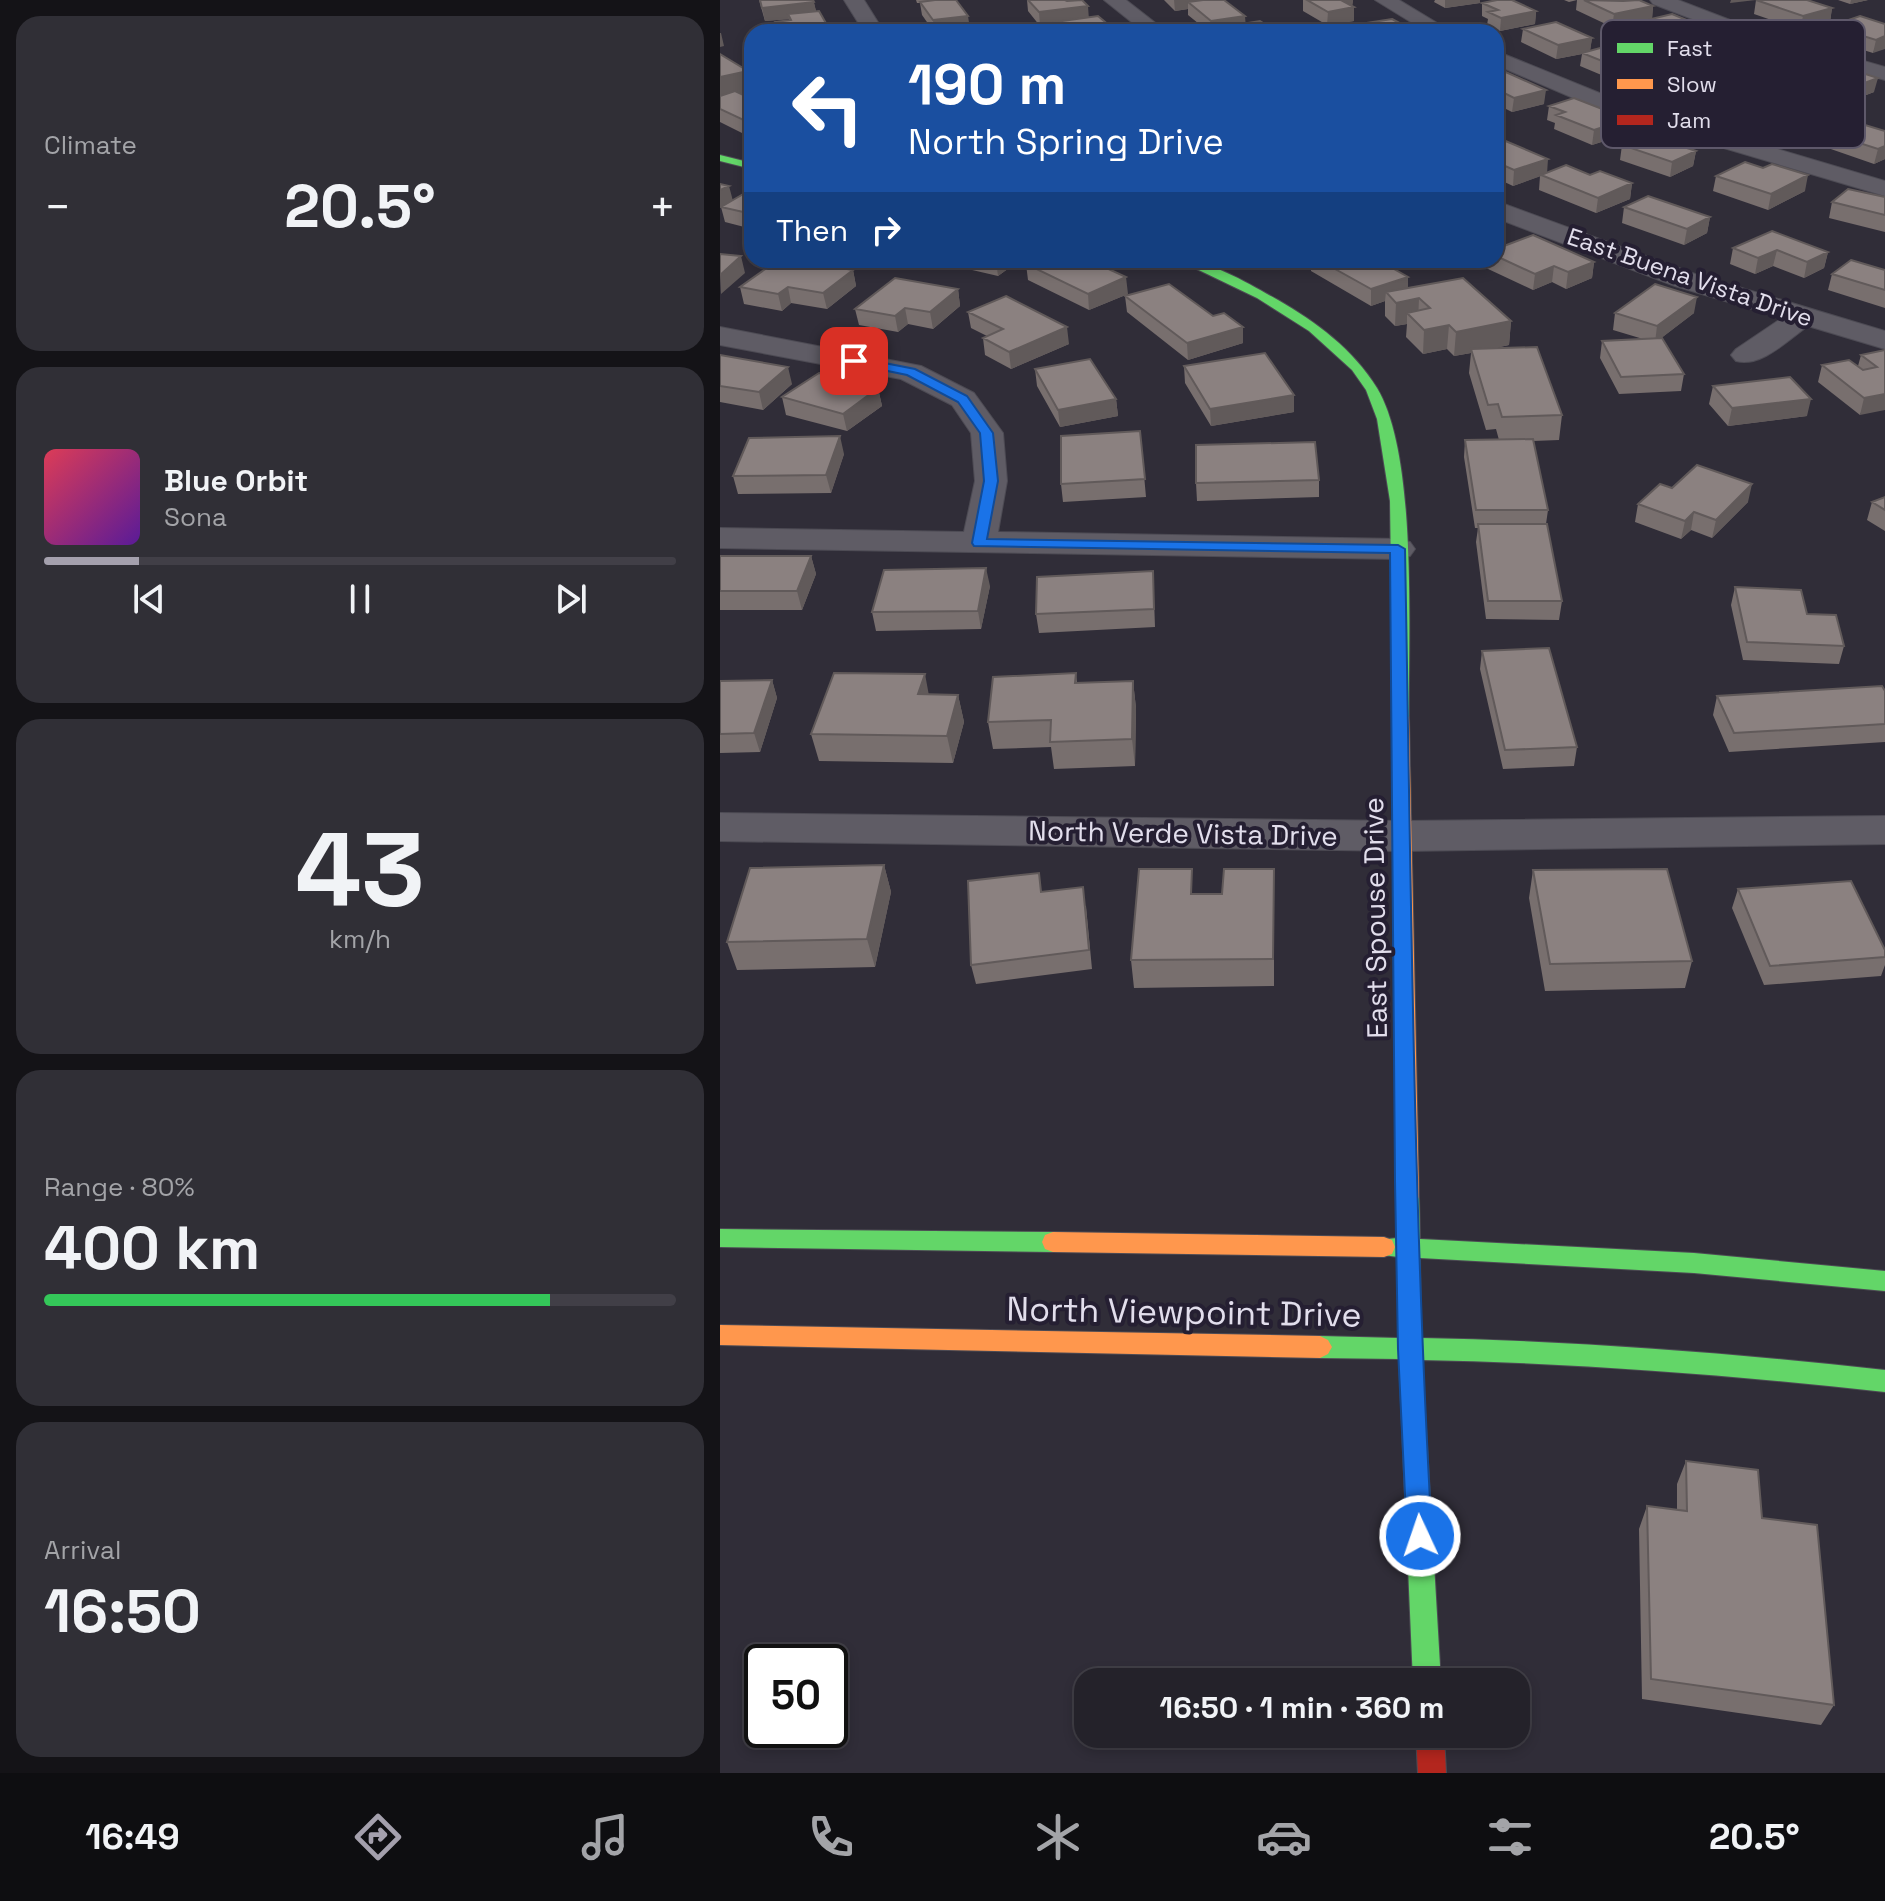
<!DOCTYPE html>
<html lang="en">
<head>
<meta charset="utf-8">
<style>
	:root { --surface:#24222a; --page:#302f36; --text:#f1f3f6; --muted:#a3a4a8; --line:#413f47; --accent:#a4a0ad }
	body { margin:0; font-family:"Space Grotesk",sans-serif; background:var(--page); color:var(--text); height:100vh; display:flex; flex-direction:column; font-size:30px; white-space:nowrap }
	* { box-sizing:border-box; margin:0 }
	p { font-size:26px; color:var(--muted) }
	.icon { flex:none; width:44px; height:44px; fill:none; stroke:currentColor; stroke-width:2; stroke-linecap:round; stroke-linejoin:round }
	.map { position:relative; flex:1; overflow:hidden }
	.side { display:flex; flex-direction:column; gap:16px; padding:16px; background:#141317; width:720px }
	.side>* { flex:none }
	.banner { position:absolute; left:24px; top:24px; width:760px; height:244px; border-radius:24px; box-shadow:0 4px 12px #0003,0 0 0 2px var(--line); background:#1a4fa0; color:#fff; overflow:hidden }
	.speed { position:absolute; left:24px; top:1644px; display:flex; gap:16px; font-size:40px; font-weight:700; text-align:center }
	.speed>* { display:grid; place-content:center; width:104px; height:104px; border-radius:50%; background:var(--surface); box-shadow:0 4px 12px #0003,0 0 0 2px var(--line); line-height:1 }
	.speed .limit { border:4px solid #111; border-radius:12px; background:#fff; color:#111 }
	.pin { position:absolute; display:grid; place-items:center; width:68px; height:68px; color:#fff; margin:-34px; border-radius:16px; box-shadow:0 4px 12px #0006 }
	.me { position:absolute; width:88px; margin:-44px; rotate:357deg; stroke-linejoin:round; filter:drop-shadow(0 0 6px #0008) }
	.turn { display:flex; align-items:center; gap:28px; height:168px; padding:0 32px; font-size:36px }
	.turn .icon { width:104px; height:104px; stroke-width:2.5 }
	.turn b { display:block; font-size:56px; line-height:68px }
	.then { display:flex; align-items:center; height:76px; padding:0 32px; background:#0003; gap:16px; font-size:30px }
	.big { font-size:60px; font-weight:700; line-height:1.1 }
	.side .tile { flex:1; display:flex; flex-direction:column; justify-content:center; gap:12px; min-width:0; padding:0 28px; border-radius:24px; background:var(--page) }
	.side .dial { align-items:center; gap:0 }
	.dial b { font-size:104px; line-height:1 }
	.song { display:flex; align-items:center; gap:24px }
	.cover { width:96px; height:96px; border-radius:12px; background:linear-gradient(135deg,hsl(350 70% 55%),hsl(270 70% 35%)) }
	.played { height:8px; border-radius:4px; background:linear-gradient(90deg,var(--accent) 15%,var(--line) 15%) }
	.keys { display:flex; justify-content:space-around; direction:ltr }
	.heat { display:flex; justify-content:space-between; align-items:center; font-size:44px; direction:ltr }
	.charge { height:12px; border-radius:6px; background:linear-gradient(90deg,#34c759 80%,var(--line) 0) }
	.trip { position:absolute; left:354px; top:1668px; width:456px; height:80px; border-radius:24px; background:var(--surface); box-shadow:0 4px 12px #0003,0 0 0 2px var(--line); font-weight:700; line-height:80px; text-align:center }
	.tab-bar { display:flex; height:128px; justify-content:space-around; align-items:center; background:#0e0e11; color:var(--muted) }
	.tab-bar .icon { width:56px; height:56px }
	.tab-bar .on { color:var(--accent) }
	.tab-bar b { font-size:36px; color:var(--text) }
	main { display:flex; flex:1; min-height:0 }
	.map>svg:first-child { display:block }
</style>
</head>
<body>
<main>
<section class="side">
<div class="tile"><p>Climate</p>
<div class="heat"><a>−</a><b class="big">20.5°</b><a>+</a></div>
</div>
<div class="tile">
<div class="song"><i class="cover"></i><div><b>Blue Orbit</b><p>Sona</p></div></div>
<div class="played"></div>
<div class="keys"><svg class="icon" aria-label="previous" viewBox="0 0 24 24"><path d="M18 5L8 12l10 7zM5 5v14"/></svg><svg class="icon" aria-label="pause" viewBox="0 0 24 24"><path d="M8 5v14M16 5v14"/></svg><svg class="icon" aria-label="next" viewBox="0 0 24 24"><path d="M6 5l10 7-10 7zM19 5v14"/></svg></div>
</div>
<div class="tile dial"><b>43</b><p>km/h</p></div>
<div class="tile"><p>Range · 80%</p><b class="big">400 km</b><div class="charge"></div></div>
<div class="tile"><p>Arrival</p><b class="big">16:50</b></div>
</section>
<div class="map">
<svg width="1165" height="1773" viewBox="0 0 1165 1773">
	<rect width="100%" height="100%" fill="#302d38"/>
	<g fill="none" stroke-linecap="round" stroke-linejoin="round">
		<defs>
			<path id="street" d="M124 0H144L164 32H144Z
				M384 0H406L447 32H424Z
				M655 0H679L732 32H707Z
				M930 0H958L1036 30 1165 67V80L1022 38 933 4Z
				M776 51 909 105 1165 181V196L893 115 776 65Z
				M776 201 975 274 1165 331V349L1088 326C1068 340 1041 368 1016 361L1011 355 1016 349 1062 318 955 286 776 218Z
				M0 327 201 366 254 393 283 433 287 481 278 532 678 539 690 542 695 549 690 556 678 559 0 548V528L244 532 255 481 251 433 232 405 181 379 0 345Z
				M0 813 682 821 1165 816V844L682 851 0 841Z"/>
			<path id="fast" d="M0 155 32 163V169L0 161Z
				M458 260C491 260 529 284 558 300 596 322 633 349 657 388 698 456 688 634 689 717L687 721 681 722 673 717 670 501 657 419 646 390 632 370 589 331 537 298Z
				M688 1188 696 1191 699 1197 700 1239 974 1253 1165 1271V1291L974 1273 700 1258 701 1338C857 1341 1011 1353 1165 1370V1392C1011 1375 857 1363 702 1360L721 1682H693L679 1359 600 1358 592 1354 588 1347 592 1340 600 1336 678 1338V1257L656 1254 653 1247 656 1240 678 1238 677 1197 680 1191Z
				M0 1229 333 1232 341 1235 344 1242 341 1249 333 1252 0 1247Z"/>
			<path id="slow" d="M681 712 689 717 699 1197 696 1203 688 1206 680 1203 677 1197 673 717Z
				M333 1232 664 1237 672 1240 675 1247 672 1254 664 1257 333 1252 325 1249 322 1242 325 1235Z
				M0 1325 600 1336 608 1340 612 1347 608 1354 600 1358 0 1345Z"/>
			<path id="jam" d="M696 1734H724L726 1773H698Z"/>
		</defs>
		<!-- street casing -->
		<use href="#street" stroke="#4d4b54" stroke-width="2"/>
		<!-- fast casing -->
		<use href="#fast" stroke="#4d4b54" stroke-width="2"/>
		<!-- slow casing -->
		<use href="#slow" stroke="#4d4b54" stroke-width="2"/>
		<!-- jam casing -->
		<use href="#jam" stroke="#4d4b54" stroke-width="2"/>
		<!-- street -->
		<use href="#street" fill="#5f5c65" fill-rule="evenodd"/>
		<!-- fast -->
		<use href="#fast" fill="#63d668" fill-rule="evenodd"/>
		<!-- slow -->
		<use href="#slow" fill="#ff974d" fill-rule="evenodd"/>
		<!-- jam -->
		<use href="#jam" fill="#b3261e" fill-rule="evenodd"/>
	</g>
	<!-- wall -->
	<path fill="#786f6e" d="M39 0H93L96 11 111 32H58L55 22 69 20V19L45 21Z
		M196 0H236L249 24 259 32H214L202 15 200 3H197Z
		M307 0H345L369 17 397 32H336V24L320 26 308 11Z
		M444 0H504L525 24 557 32H489L468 15V9L455 11Z
		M583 0H633L632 6 634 7V21L607 25 583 11Z
		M715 0H760V3L725 8 714 2Z
		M844 0H901L933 6 932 19 1010 31 1008 44 974 53 925 33 927 20 892 27 856 10 857 0 849 2Z
		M1036 0 1112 8 1110 22 1080 30 1034 14Z
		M1118 0H1148L1130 4Z
		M762 3 816 11 815 24 780 31 767 25 768 19 762 16Z
		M1165 24 1153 53 1108 39 1111 26Z
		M633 25 696 32H633Z
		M803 29 872 38 870 50 940 78 910 87 860 66 862 54 836 59 801 42Z
		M1011 48 1084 70 1057 79 1008 62Z
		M0 54 21 94 32 99V138L0 122Z
		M776 69 824 104 792 112 776 104Z
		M978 72 1027 84 1025 99 983 113 958 103 959 97 940 90 942 76Z
		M1084 73 1154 92 1128 102 1112 97 1105 99 1091 95 1092 91 1081 87Z
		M1016 102 1099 122 1094 124 1092 133 1075 139 1014 117Z
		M829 106 908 119 906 134 872 145 834 129 835 123 827 120Z
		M1165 131V159L1154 164 1105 147 1108 133Z
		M776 137 827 173 870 175 912 183 910 199 876 213 819 190 820 176 793 186 776 178Z
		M902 145 969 148 976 151 973 166 950 177 900 160Z
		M996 176 1085 191 1048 210 993 191Z
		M32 189V229L5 222 1 207Z
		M1165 197V232L1109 218 1112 202Z
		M904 207 990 217 987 233 964 245 902 223Z
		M1013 248 1108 252 1104 268 1084 278 1053 266 1035 274 1010 264Z
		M776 249 874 262 872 278 846 289 832 282 813 290 766 268 767 260H776Z
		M145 260H190L183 266Z
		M209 260H300L278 276Z
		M591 260H658L688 288 791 321 789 345 775 348 842 415 839 440 813 441 828 510 826 524 842 601 839 620 766 619 756 542 758 528H755L744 457 745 440H779L776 429 766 430 749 373 751 353 734 356 727 349 703 354 686 337 687 324 675 326 665 316V301L651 306 591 271Z
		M306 264 408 294 369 310 308 280Z
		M133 270 136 286 107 309 71 303 62 311 24 304 20 287Z
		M1165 270V308L1108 290 1112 274Z
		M238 289 240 306 213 329 188 324 178 332 139 325 135 309Z
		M405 296 523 343 468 360 407 312Z
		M248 312 349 344 291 369 265 355 263 338 267 336 251 328Z
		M895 313H974L941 338 964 374 961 391 899 394 880 358 882 341 923 339 893 330Z
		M1165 350 1140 415 1098 382 1102 365 1138 366 1141 355Z
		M0 355 72 384 43 410 0 402Z
		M464 366 574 395V412L491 426 465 383Z
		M315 369 396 399 398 416 340 427 317 386Z
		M993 386 1087 416 1008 426 989 404Z
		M158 388 162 406 127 431 66 415 62 397Z
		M420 431 426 497 343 502 341 484Z
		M124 454 111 493 18 494 13 476Z
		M599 480V497L477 501 476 483Z
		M952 488 1028 502 992 538 971 530 961 539 915 522 918 504Z
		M1165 497V531L1147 520 1152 502Z
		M0 556H91L96 574 82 610H0Z
		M433 571 435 627 319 633 316 614Z
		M270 586 261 629 156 631 152 612Z
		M1015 587 1087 614 1124 646 1119 664 1023 660 1011 605Z
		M762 651 857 747 854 766 783 769 760 669Z
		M356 673 357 683 413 681 416 708 415 766 334 769 331 747 273 749 268 722Z
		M52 680 57 698 40 752 0 753V681Z
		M1165 691V742L1009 752 993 715 997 696Z
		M238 695 244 722 233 763 99 761 91 734Z
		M164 865 171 892 155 967 17 970 7 942Z
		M813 870 972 961 965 988 825 991 809 898Z
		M1018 889 1165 950V965L1161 976 1044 985 1012 908Z
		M322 892 366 906 372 969 256 984 251 965Z
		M474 894 554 896V986L414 988 411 960Z
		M966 1461 1042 1518 1114 1705 1101 1725 922 1699 919 1529 927 1506 957 1510V1484Z"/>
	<!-- shaded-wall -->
	<path fill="#615a5a" d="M454 0H484L468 2V9L455 11Z
		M621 0H633L632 8 634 7V21L607 25 608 12Z
		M725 0H760V3L725 8Z
		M1011 0H1036L1010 3Z
		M1131 0H1148L1130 4Z
		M94 2 97 16 68 14 69 19 45 21 42 8Z
		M368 6 369 20 335 22 336 24 320 26 319 12Z
		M933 6 932 19 892 27 894 14Z
		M1112 8 1110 22 1080 30 1083 16Z
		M816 11 815 24 780 31 781 18Z
		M248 16 250 29 218 28V32H214L213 20Z
		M525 16 526 29 509 26V32H492L491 21Z
		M1010 31 1008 44 974 53 976 39Z
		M0 33H1L4 46 0 47Z
		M1165 36V49L1153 53 1156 40Z
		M872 38 870 52 862 53V54L836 59 838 45Z
		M1087 56 1084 70 1057 79 1060 65Z
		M942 64 940 78 910 87 912 73Z
		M28 71 32 92 0 99V77Z
		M1158 78 1154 92 1128 102 1131 88Z
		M1115 83 1112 97 1105 99 1108 85Z
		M1027 84 1025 99 983 113 986 98Z
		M826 90 824 104 792 112 794 98Z
		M1102 108 1099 122 1094 124 1092 133 1075 139 1078 125 1084 114Z
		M908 119 906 134 872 145 874 130Z
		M971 139 968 154 958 145Z
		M1165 146V159L1154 164 1158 149Z
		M976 151 973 166 950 177 952 162Z
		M828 159 827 174 793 186 794 170Z
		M1088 175 1085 191 1048 210 1051 194Z
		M912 183 910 199 876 213 878 198Z
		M9 186 13 201 0 208V190Z
		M990 217 987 233 964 245 967 229Z
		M1057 250 1053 266 1035 274 1038 258Z
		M1108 252 1104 268 1084 278 1087 262Z
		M21 256 25 273 1 294 0 275Z
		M182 260H190L183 266Z
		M276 260H300L278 276Z
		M874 262 872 278 846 289 848 272Z
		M834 266 832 282 813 290 815 274Z
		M133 270 136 286 107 309 103 293Z
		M406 277 408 294 369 310 368 294Z
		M688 277V293L666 292 665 301 651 306V289Z
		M68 287 71 303 62 311 58 294Z
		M238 289 240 306 213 329 210 312Z
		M977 297 974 313 935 343 937 326Z
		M699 298 698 322 687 313V324L675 326 676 303Z
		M185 308 188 324 178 332 175 316Z
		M791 321 789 345 752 353 751 349V353L734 356 736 332Z
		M729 325 727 349 703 354 704 330Z
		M347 327 349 344 291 369 289 352Z
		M523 327V343L468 360 467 343Z
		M68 367 72 384 43 410 39 392Z
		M158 388 162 406 127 431 123 414Z
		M1165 394V410L1140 415 1144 398Z
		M574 395V412L491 426 490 409Z
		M396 399 398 416 340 427 338 410Z
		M1091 399 1087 416 1008 426 1012 408Z
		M120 436 124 454 111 493 106 475Z
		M1032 484 1028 502 992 538 996 520Z
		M974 512 971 530 961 539 965 521Z
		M91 556 96 574 82 610 77 591Z
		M266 568 270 586 261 629 258 611Z
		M205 674 210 701 198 694Z
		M52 680 57 698 40 752 34 733Z
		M413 681 416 708 415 766 412 739Z
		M238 695 244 722 233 763 227 736Z
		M164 865 171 892 155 967 147 939Z"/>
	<!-- building -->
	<path fill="#8b8180" stroke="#615a5a" stroke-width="2" d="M40 0H93L94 2 42 8Z
		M215 0H236L248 16 213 20 200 2Z
		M308 0H345L347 1 362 0 368 6 319 12Z
		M483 0H504L525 16 491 21 468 2Z
		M587 0H621L634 7 608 12Z
		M777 0H792L816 11 781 18 768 12 778 10 762 3Z
		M864 0 903 1 919 0 933 6 894 14Z
		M1036 0H1087L1112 8 1083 16Z
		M99 11 111 32H59L55 22 71 20 68 14Z
		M952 14 981 26 990 23 1010 31 976 39 927 20Z
		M378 16 397 32H347L335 22Z
		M1140 16 1165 24V36L1156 40 1111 26Z
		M672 19 696 32H659L657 31 644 32 633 25Z
		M540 21 557 32H518L509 26Z
		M836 22 872 38 838 45 803 29Z
		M251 24 259 32H221L218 28Z
		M891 45 942 64 912 73 862 53Z
		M0 54 28 71 0 77Z
		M1111 63 1158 78 1131 88 1115 83 1108 85 1094 81 1100 78 1084 73Z
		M776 69H779L826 90 794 98 776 89Z
		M15 91 32 99V124L0 109V96Z
		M854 98 908 119 874 130 836 115 845 112 829 106Z
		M1135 122 1165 131V146L1158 149 1108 133Z
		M938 129 971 139 958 145 976 151 952 162 902 145Z
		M776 137 828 159 794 170 776 162Z
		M1025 162 1043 168 1052 164 1088 175 1051 194 996 176Z
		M846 165 870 175 880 171 912 183 878 198 821 175Z
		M0 184 9 186 0 190Z
		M32 189V214L1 207Z
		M1128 189 1165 197V215L1112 202Z
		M928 196 990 217 967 229 904 207Z
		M1052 231 1108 252 1087 262 1057 250 1038 258 1013 248Z
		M813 235 874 262 848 272 834 266 815 274 776 256V249Z
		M0 254 21 256 0 275Z
		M58 260H73L133 270 103 293 68 287 58 294 20 287Z
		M317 260H369L406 277 368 294 306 264Z
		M599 260H658L688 277 651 289Z
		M1131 260 1165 270V290L1112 274Z
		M175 278 238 289 210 312 185 308 175 316 135 309Z
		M743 278 791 321 736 332 729 325 704 330 687 313 710 308 699 298 676 303 666 292Z
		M449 284 493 316 504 313 523 327 467 343 405 296Z
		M935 284 977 297 937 326 895 313Z
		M286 296 347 327 289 352 263 338 283 329 248 312Z
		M942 338 964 374 901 377 882 341Z
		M817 347 842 415 782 417 778 404 768 405 751 349Z
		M1165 350V394L1144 398 1102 365 1129 360 1143 370 1157 367 1141 355Z
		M545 353 574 395 490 409 464 366Z
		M0 355 68 367 39 392 0 386Z
		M370 359 396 399 338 410 315 369Z
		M99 373 158 388 123 414 62 397Z
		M1070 377 1091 399 1012 408 993 386Z
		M420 431 425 479 341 484V436Z
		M120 436 106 475 13 476 29 438Z
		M813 439 828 510H756L745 440Z
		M595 442 599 480 476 483V445Z
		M977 465 1032 484 996 520 974 512 965 521 918 504 940 484 952 488Z
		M1165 497V510L1152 502Z
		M758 524H827L842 601H768Z
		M0 556H91L77 591H0Z
		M266 568 258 611 152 612 164 570Z
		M433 571 434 609 316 614 317 577Z
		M1015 587 1081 590 1087 614 1116 615 1124 646 1027 642Z
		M829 648 857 747 785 750 762 651Z
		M114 673 205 674 198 694 238 695 227 736 91 734Z
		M356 673 355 683 413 681 412 739 330 742 331 720 268 722 273 677Z
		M52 680 34 733 0 734V681Z
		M1162 686 1165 691V724L1014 733 997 696Z
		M164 865 147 939 7 942 30 868Z
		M419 869H472L471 894H502L504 869H554L553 959 411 960Z
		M947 869 972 961 830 964 813 870Z
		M319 873 321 892 363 887 369 950 251 965 248 881Z
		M1131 881 1165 950V957L1050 966 1018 889Z
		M966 1461 1038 1470 1042 1518 1097 1525 1114 1705 931 1679 927 1506 967 1511Z"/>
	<!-- route -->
	<path fill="#1a73e8" stroke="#114b97" stroke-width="2" d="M134 357 195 369 247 396 273 433 278 481 267 539 678 545 685 549C691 878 693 1207 712 1536L709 1545 700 1549 691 1545 687 1536 678 1349 675 1181 670 553 254 546 252 543 264 481 260 433 238 402 187 375 129 363 128 361Z"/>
	<g text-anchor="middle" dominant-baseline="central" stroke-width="8" stroke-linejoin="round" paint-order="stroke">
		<!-- far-street labels -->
		<g font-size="24" fill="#e2deec" stroke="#251f32">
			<text transform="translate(970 277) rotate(19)">East Buena Vista Drive</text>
		</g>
		<!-- street labels -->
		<g font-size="28" fill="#e2deec" stroke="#251f32">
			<text transform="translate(463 833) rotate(1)">North Verde Vista Drive</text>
			<text transform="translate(655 918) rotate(-91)">East Spouse Drive</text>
		</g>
		<!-- near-street labels -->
		<g font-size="34" fill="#e2deec" stroke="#251f32">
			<text transform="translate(464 1312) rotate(1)">North Viewpoint Drive</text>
		</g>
	</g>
	<!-- legend -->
	<rect x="881" y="20" width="264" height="128" rx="12" fill="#251f32" stroke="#5e586a" stroke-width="2"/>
	<rect x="897" y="43" width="36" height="10" fill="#63d668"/>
	<rect x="897" y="79" width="36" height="10" fill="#ff974d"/>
	<rect x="897" y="115" width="36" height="10" fill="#b3261e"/>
	<g font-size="22" fill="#e2deec">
		<text x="947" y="56">Fast</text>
		<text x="947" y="92">Slow</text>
		<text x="947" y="128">Jam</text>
	</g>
</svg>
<div class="speed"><div class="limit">50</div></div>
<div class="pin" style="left:134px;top:361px;background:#d93025"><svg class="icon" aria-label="arrive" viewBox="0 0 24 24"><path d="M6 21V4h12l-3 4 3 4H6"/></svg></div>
<svg class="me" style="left:700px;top:1536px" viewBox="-20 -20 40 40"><circle r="17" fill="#1a73e8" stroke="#fff" stroke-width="3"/><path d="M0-11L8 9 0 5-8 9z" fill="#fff"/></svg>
<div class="trip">16:50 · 1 min · 360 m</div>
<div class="banner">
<div class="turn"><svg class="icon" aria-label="left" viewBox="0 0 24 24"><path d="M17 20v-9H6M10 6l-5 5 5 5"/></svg><div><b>190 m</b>North Spring Drive</div></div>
<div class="then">Then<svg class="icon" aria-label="right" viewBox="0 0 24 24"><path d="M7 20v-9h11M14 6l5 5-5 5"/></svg></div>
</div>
</div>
</main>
<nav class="tab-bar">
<b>16:49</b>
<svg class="icon on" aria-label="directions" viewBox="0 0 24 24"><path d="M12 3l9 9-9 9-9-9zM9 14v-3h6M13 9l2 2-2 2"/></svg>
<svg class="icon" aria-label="music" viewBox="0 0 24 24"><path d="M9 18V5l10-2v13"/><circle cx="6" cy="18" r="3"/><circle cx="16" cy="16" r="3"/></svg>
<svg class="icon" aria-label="phone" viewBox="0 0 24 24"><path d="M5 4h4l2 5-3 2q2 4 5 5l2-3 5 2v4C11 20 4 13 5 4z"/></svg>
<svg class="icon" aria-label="climate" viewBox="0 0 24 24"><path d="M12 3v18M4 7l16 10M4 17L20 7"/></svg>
<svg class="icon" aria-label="car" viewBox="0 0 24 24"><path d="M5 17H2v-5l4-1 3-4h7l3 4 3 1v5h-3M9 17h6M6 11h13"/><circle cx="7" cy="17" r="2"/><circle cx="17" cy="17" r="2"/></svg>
<svg class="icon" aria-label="filters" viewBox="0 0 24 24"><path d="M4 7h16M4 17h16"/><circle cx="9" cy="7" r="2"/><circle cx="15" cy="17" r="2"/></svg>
<b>20.5°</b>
</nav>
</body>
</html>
